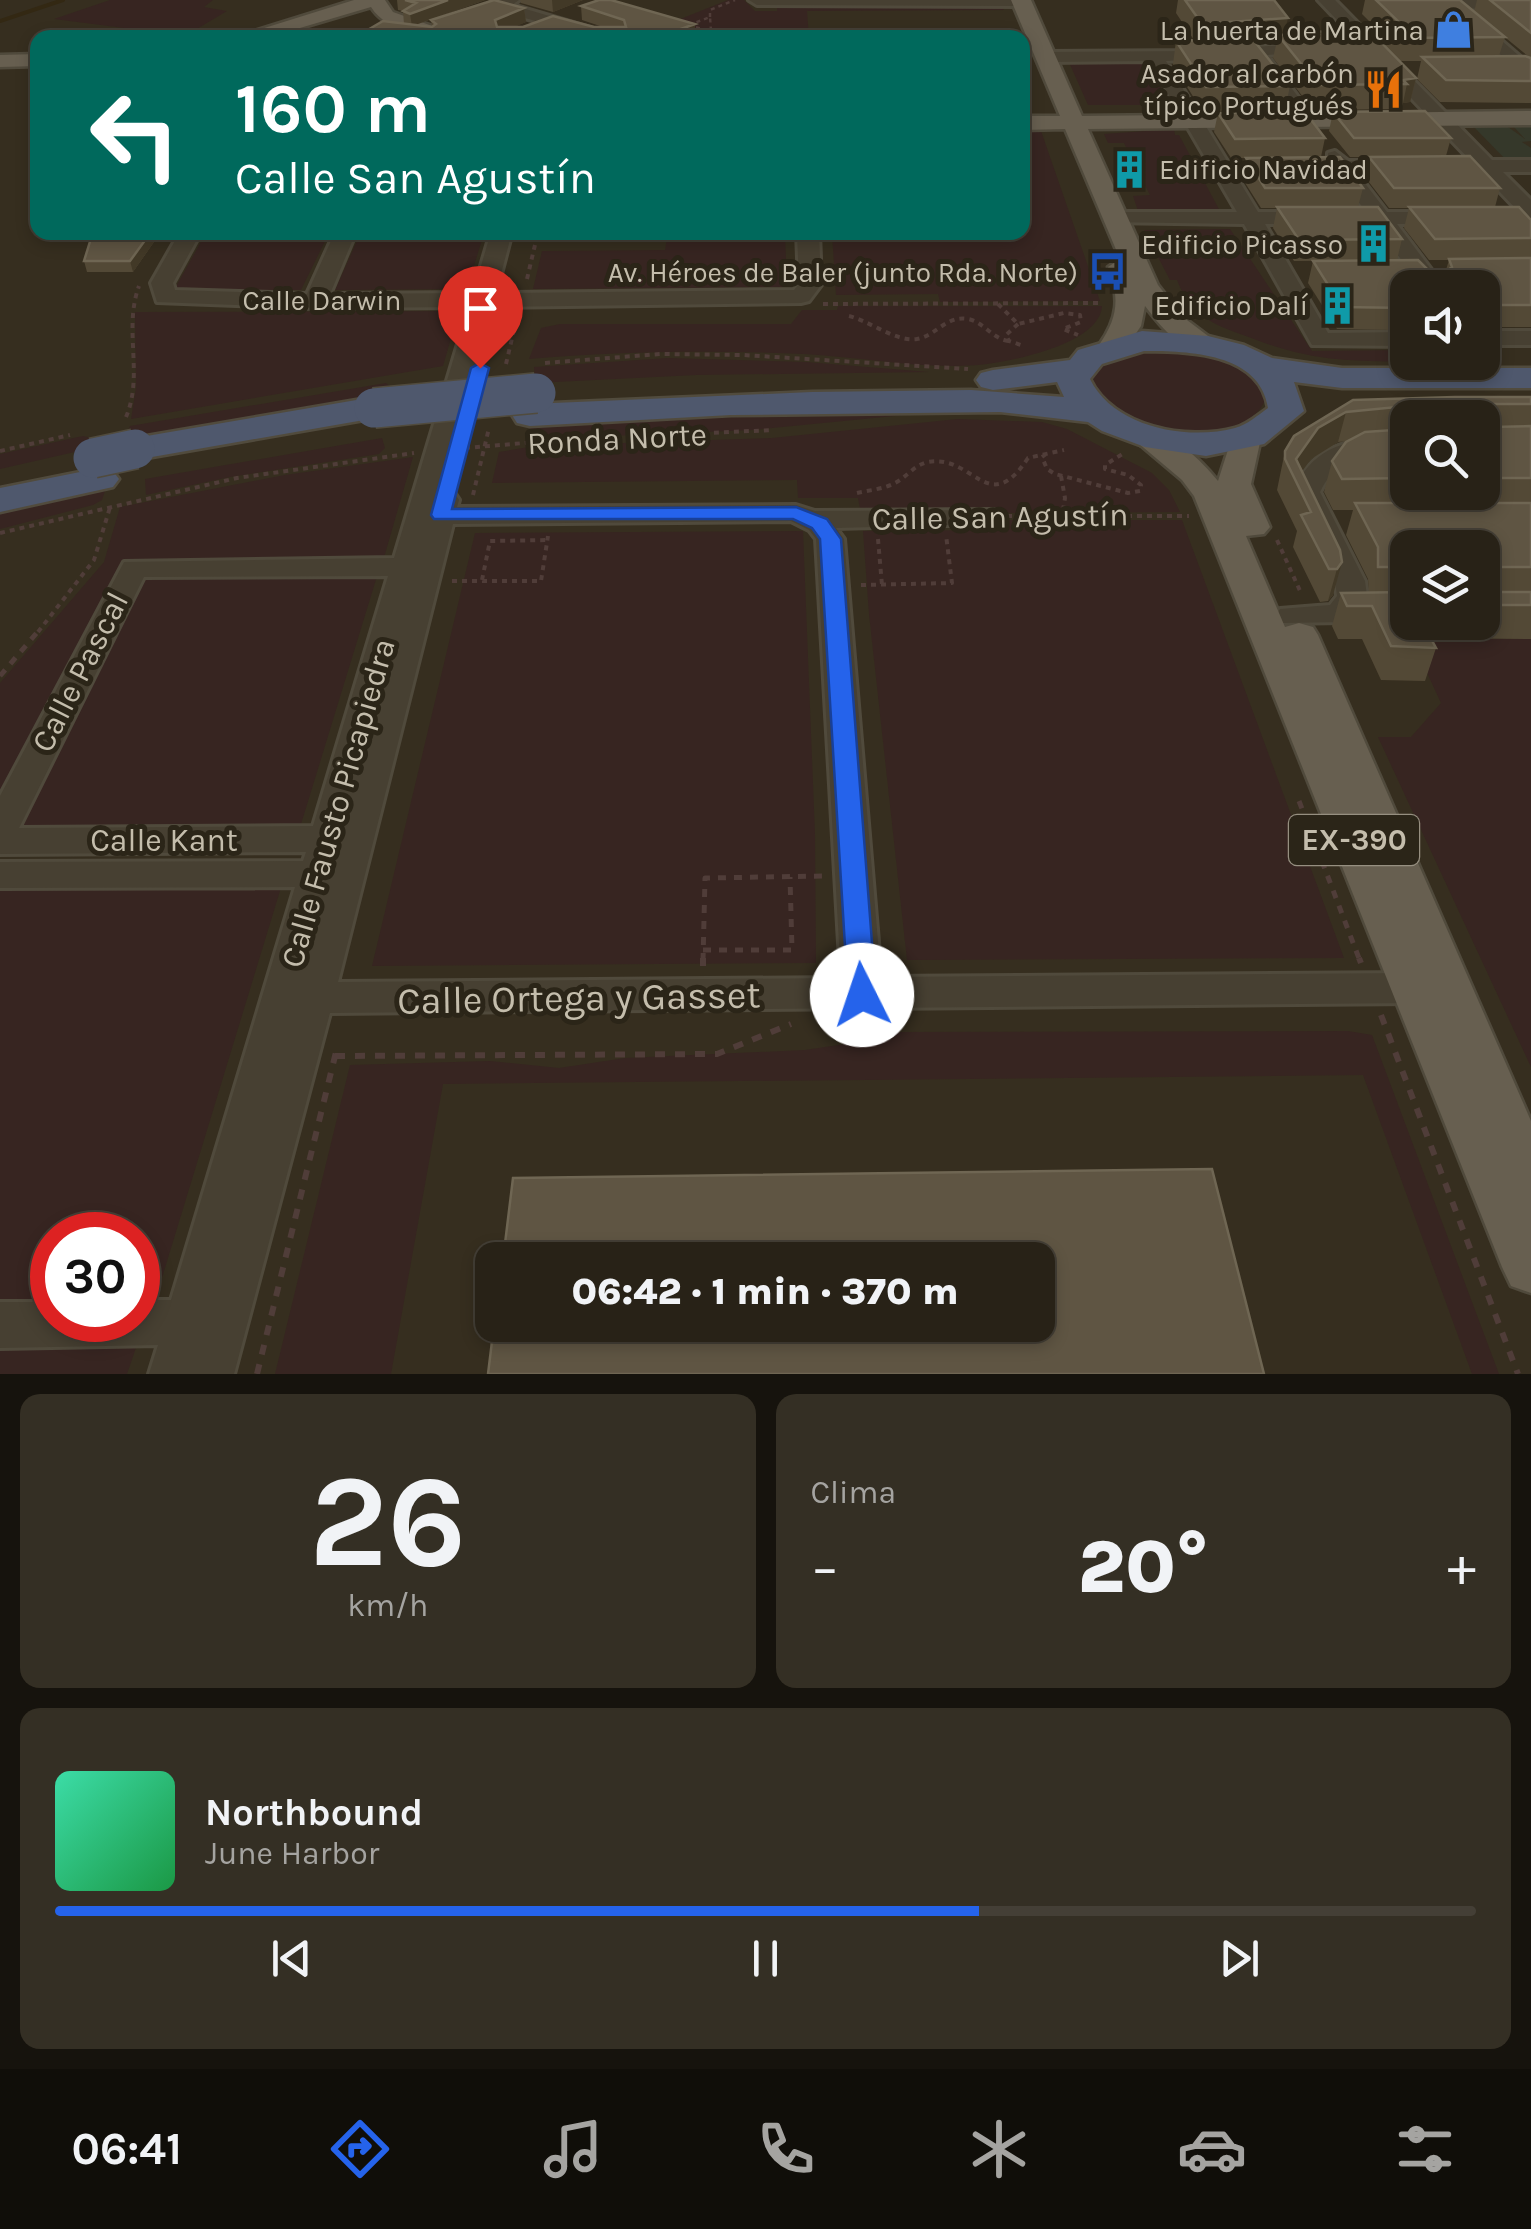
<!DOCTYPE html>
<html lang="es">
<head>
<meta charset="utf-8">
<style>
	:root { --surface:#282217; --page:#342f24; --text:#f1f3f6; --muted:#a5a4a1; --line:#443f36; --accent:#2563eb }
	body { margin:0; font-family:Karla,sans-serif; background:var(--page); color:var(--text); height:100vh; display:flex; flex-direction:column; font-size:38px; white-space:nowrap }
	* { box-sizing:border-box; margin:0 }
	p { font-size:32px; color:var(--muted) }
	.icon { flex:none; width:55px; height:55px; fill:none; stroke:currentColor; stroke-width:2; stroke-linecap:round; stroke-linejoin:round }
	.map { position:relative; height:1374px; overflow:hidden }
	.sheet { display:flex; flex-direction:column; gap:20px; padding:20px; background:#16130d; flex:1 }
	.sheet>* { flex:none }
	.guide { position:absolute; left:30px; top:30px; width:1000px; height:210px; border-radius:20px; box-shadow:0 5px 15px #0003,0 0 0 2px var(--line); background:#00695c; color:#fff; overflow:hidden }
	.buttons { position:absolute; left:1390px; top:270px; display:grid; gap:20px }
	.buttons a { display:grid; place-items:center; width:110px; height:110px; border-radius:20px; background:var(--surface); box-shadow:0 5px 15px #0003,0 0 0 2px var(--line); font-size:50px }
	.speed { position:absolute; left:30px; top:1212px; display:flex; gap:20px; font-size:50px; font-weight:700; text-align:center }
	.speed>* { display:grid; place-content:center; width:130px; height:130px; border-radius:50%; background:var(--surface); box-shadow:0 5px 15px #0003,0 0 0 2px var(--line); line-height:1 }
	.speed .limit { border:15px solid #d22; background:#fff; color:#111 }
	.pin { position:absolute; display:grid; place-items:center; width:85px; height:85px; color:#fff; margin:-102px -42px; border-radius:50% 50% 50% 0; rotate:-45deg; box-shadow:0 0 10px #0007 }
	.pin .icon { rotate:45deg }
	.me { position:absolute; width:110px; margin:-55px; rotate:356deg; stroke-linejoin:round; filter:drop-shadow(0 0 8px #0008) }
	.turn { display:flex; align-items:center; gap:35px; height:210px; padding:0 40px; font-size:45px }
	.turn .icon { width:130px; height:130px; stroke-width:2.5 }
	.turn b { display:block; font-size:70px; line-height:85px }
	.big { font-size:75px; font-weight:800; line-height:1.1 }
	.sheet .tile { flex:1; display:flex; flex-direction:column; justify-content:center; gap:15px; min-width:0; padding:0 35px; border-radius:20px; background:var(--page) }
	.sheet .dial { align-items:center; gap:0 }
	.dial b { font-size:130px; line-height:1 }
	.song { display:flex; align-items:center; gap:30px }
	.cover { width:120px; height:120px; border-radius:15px; background:linear-gradient(135deg,hsl(160 70% 55%),hsl(140 70% 35%)) }
	.played { height:10px; border-radius:5px; background:linear-gradient(90deg,var(--accent) 65%,var(--line) 65%) }
	.keys { display:flex; justify-content:space-around; direction:ltr }
	.heat { display:flex; justify-content:space-between; align-items:center; font-size:55px; direction:ltr }
	.sheet .tiles { flex:1; display:grid; gap:20px; grid-template-columns:1fr 1fr }
	.tile:last-child { grid-column:span 2 }
	.trip { position:absolute; left:475px; top:1242px; width:580px; height:100px; border-radius:20px; background:var(--surface); box-shadow:0 5px 15px #0003,0 0 0 2px var(--line); font-weight:800; line-height:100px; text-align:center }
	.menu { display:flex; height:160px; justify-content:space-around; align-items:center; background:#100e09; color:var(--muted) }
	.menu .icon { width:70px; height:70px }
	.menu .active { color:var(--accent) }
	.menu b { font-size:45px; color:var(--text) }
	.map>svg:first-child { display:block }
</style>
</head>
<body>
<div class="map">
<svg width="1531" height="1374" viewBox="0 0 1531 1374">
	<rect width="100%" height="100%" fill="#362e1f"/>
	<!-- medical -->
	<path fill="#35382a" d="M1474 127H1508L1525 139 1514 127H1531V141L1522 142 1531 148V162H1508Z"/>
	<!-- green -->
	<path fill="#372521" d="M110 0H213L204 7 227 11 195 30 171 34 54 19Z
		M728 0H744L755 11H777V3L999 4 1004 10 807 11 809 38 691 37 678 20Z
		M1068 60H1148L1174 105H1088Z
		M1174 129 1175 135H1179L1220 211H1138L1133 196 1150 195 1124 143H1108L1104 134Z
		M1023 131H1041L1100 301 940 302 938 294 836 295 832 233 1022 232Z
		M1230 229 1312 351 1407 350V362C1348 361 1310 361 1254 339 1218 326 1192 319 1177 280H1170L1144 230Z
		M361 232H484V233L467 289 335 290Z
		M206 233H329L301 290H174Z
		M668 233H785L787 287 533 289 542 251 665 250Z
		M838 306H1102C1100 343 1017 360 987 364 927 371 863 357 804 354 712 350 620 351 529 359L541 328 560 324H791L802 310H837Z
		M459 311 443 366 131 419 136 388 135 312Z
		M1148 350C1190 352 1250 351 1266 398 1237 473 1047 406 1104 364 1115 356 1135 354 1148 350Z
		M668 358 806 362 929 372 696 375 535 383 534 367Z
		M386 383 401 396 125 440 130 426Z
		M925 413 753 430 538 439 525 423 684 414Z
		M958 419 1042 422 1067 429 1152 473 1169 490 1180 512 861 514 858 498H798L797 480 492 483 499 452 535 446 772 438Z
		M83 436 100 440 101 446 0 469V454Z
		M382 438 385 448 379 454 230 477 146 495 145 479Z
		M413 457 383 561 125 562 0 804V683L104 562 120 507 285 475Z
		M106 488 102 500 93 505 0 529V511Z
		M989 520H1182L1344 958 907 960 869 614 863 531 990 530Z
		M803 531 815 834 816 963 372 966 475 533Z
		M378 573 298 834 7 837 140 574Z
		M1411 638 1531 639V1067L1378 737H1411L1441 703Z
		M283 881 150 1317H138V1235H52V1318H0V883Z
		M1348 1031 1372 1035 1499 1374H1472L1363 1075 443 1084 391 1374H275L350 1065 490 1061 559 1068 625 1058 805 1050 872 1040 893 1032Z
		M0 1336H140L127 1374H0Z"/>
	<g fill="none" stroke-linecap="round" stroke-linejoin="round">
		<!-- stream -->
		<path stroke="#332813" stroke-width="4" d="M0 21 63 0"/>
		<defs>
			<path id="minor" d="M495 0H519L512 5 624 38H596L489 8 487 5Z
				M749 0H1029L1030 1 1022 6 757 5Z
				M1318 0H1335L1492 160H1531V172H1503L1531 200V224H1397L1445 288H1422L1375 224H1265L1328 333 1408 332V346L1312 345 1244 224 1107 222 1104 218 1107 214 1114 212H1237L1149 61 1046 62 1038 57 1046 52 1198 51 1325 42 1327 46 1319 51 1267 55 1310 113 1301 118 1295 117 1254 56 1166 61 1258 212H1366L1337 173H1306L1296 167 1306 161H1328V153L1335 151 1348 161 1470 160ZM1481 172 1519 212H1387L1357 173Z
				M1531 0V8L1421 9 1413 4 1418 0Z
				M1461 16H1473L1531 66V80L1461 22Z
				M180 232H201L173 283 175 290 307 294 335 232H356L330 294 473 293 491 232H512L496 293 794 290 799 284 797 232H819L821 285 809 301 801 303 492 307 441 493 455 494 459 500 457 507 796 505 815 511 995 510 999 516 995 522 985 524 836 528 844 539 881 977 1415 973 1429 977 1435 988 1429 999 1415 1003 330 1013 234 1374H149L158 1345 0 1348V1302H52V1320H138V1300H171L295 887 0 888V862L303 861 306 852 0 854V796L124 562 394 558 469 307 315 308 157 302 151 283ZM791 521 809 530 816 539 841 978 338 982 453 524ZM388 576 313 826 19 828 144 577Z
				M1482 331H1531V345H1482Z
				M1408 439V455C1369 455 1338 454 1320 492L1365 581 1367 596 1361 604 1408 603V621L1280 623 1276 616 1280 609 1330 605 1337 596 1335 581 1292 492C1318 439 1354 439 1408 439Z"/>
			<path id="major" d="M354 0H385L393 12 466 38C436 38 388 35 371 7L266 38H232Z
				M1011 0H1031L1082 116 1531 111V125L1088 129 1158 285 1183 317 1220 345 1215 351C1186 359 1161 327 1145 306L1141 326 1124 351H1104L1099 345C1118 318 1120 298 1108 267L1120 259 1065 129 1022 130V116H1060Z
				M38 54V66L0 67V55Z
				M1147 427C1173 434 1201 460 1218 481L1234 431H1256L1261 438 1251 484 1270 527 1264 534 1246 536 1285 627 1299 623 1313 627 1318 635 1531 1121V1293L1511 1286 1502 1267 1194 496 1182 480 1131 437 1136 430Z"/>
			<path id="highway" d="M1142 331 1208 336 1244 345 1272 358 1342 368H1531V388H1342L1294 382 1304 411 1264 444 1206 456 1145 447 1102 431 1088 422 1000 412 731 415 530 426 517 423 512 415 517 407 530 404 812 392 971 390 1064 397 1057 382 993 390 981 387 976 380 981 373 993 370 1070 360 1078 350ZM1144 351C1189 351 1260 353 1268 408 1258 415 1247 425 1235 428 1187 441 1113 427 1090 379L1102 364Z
				M374 397 387 400 392 408 387 416 135 460 122 457 117 449 122 441 135 438Z
				M100 468 113 471 119 479 113 487 0 512V488Z"/>
		</defs>
		<!-- minor casing -->
		<use href="#minor" stroke="#504a3c" stroke-width="6"/>
		<!-- major casing -->
		<use href="#major" stroke="#504a3c" stroke-width="5"/>
		<!-- highway casing -->
		<use href="#highway" stroke="#514b3d" stroke-width="5"/>
		<!-- path-far3 -->
		<path stroke="#503d39" stroke-width="2.5" stroke-dasharray="4 4" stroke-linecap="butt" d="M710 17V10L735 0
			M689 25 710 17 711 31 691 26"/>
		<!-- path-far2 -->
		<path stroke="#503d39" stroke-width="4" stroke-dasharray="5 5" stroke-linecap="butt" d="M527 279 538 232
			M823 304 1102 303
			M998 304 1018 324 1064 313 1080 315 1081 322 1063 329 1078 335
			M849 316C870 321 895 342 917 339 936 336 946 315 968 319 984 322 992 339 1009 341
			M1018 324 1006 335 1009 341 1021 345
			M545 363 660 354 743 355 968 369
			M506 364 517 317
			M126 417C144 375 123 329 139 286
			M644 436 773 430
			M465 448 548 441
			M0 451 70 435
			M1046 454 1042 457 1047 469 1055 474 1128 493 1140 491 1141 485 1128 475 1105 469V465L1124 453
			M1061 476 1065 498 1062 516
			M857 493C870 490 884 489 895 483 907 477 914 465 928 462 974 454 988 519 1028 458L1064 450
			M473 495 489 428
			M1007 516H1189
			M0 533 237 478 414 453
			M878 539 882 585
			M1277 540 1301 593
			M482 580 490 541 548 540
			M452 581H541L548 536
			M861 585 952 583 946 535
			M38 632 94 560 111 504"/>
		<!-- path-far1 -->
		<path stroke="#503d39" stroke-width="5" stroke-dasharray="8 8" stroke-linecap="butt" d="M0 676 40 629
			M1299 801 1360 961
			M703 950H792L790 877
			M703 961 705 878 826 876"/>
		<!-- path -->
		<path stroke="#503d39" stroke-width="6" stroke-dasharray="10 10" stroke-linecap="butt" d="M1359 958 1361 963
			M703 966V958
			M1381 1015 1518 1374
			M335 1056 717 1054 791 1024
			M257 1374 336 1052"/>
		<!-- minor -->
		<use href="#minor" fill="#474032" fill-rule="evenodd"/>
		<!-- major -->
		<use href="#major" fill="#675f50" fill-rule="evenodd"/>
		<!-- highway -->
		<use href="#highway" fill="#4f586d" fill-rule="evenodd"/>
		<defs>
			<path id="highway-bridge" d="M374 408 536 393
				M93 458 135 449"/>
		</defs>
		<!-- highway-bridge casing -->
		<use href="#highway-bridge" stroke="#514b3d" stroke-width="42" stroke-linecap="butt"/>
		<!-- highway-bridge -->
		<use href="#highway-bridge" stroke="#4f586d" stroke-width="39"/>
	</g>
	<!-- wall -->
	<path fill="#534936" fill-rule="evenodd" d="M397 0H485L415 25 432 27 431 20 524 8 526 22 513 27H603L582 20 581 6 695 24V38H354L404 24 403 11 398 10Z
		M520 0H583L553 12 521 3Z
		M1178 0H1274L1284 35 1416 78 1410 102 1403 103 1401 109 1313 110 1273 58 1277 41 1256 42 1290 86 1285 110 1202 111 1173 64 1176 41 1194 40 1176 13Z
		M1365 0H1460L1505 37 1499 56 1529 57 1474 12 1477 0H1531V103L1440 102 1417 79 1421 61H1400L1385 47 1387 39 1362 14Z
		M1333 112 1451 138 1446 156 1500 188 1495 207 1531 220V327H1482V288H1408V330L1337 329 1308 283 1313 261 1446 270 1449 260H1429L1404 228 1409 208H1389L1365 177 1369 157H1350L1329 131Z
		M1218 113 1325 138 1321 157 1363 188 1358 207 1402 239 1397 260 1294 261 1273 228 1277 208H1261L1242 178 1246 158H1231L1214 132Z
		M81 232H161L133 272H87L84 261 92 233Z
		M1531 397V639L1431 638 1436 648 1425 681 1381 680 1362 639H1338L1332 626 1341 593H1369L1368 579 1346 535 1353 510H1333L1324 492 1332 461 1348 441 1338 442 1311 459 1302 471 1340 550 1333 595 1328 601 1320 602 1293 547 1297 531 1277 490 1285 451 1353 400ZM1408 418H1482V492H1408ZM1408 548H1482V622H1408Z"/>
	<!-- shaded-wall -->
	<path fill="#423927" d="M448 0H485L412 26 410 14Z
		M552 0H583L553 12Z
		M524 8 526 22 496 35 495 20Z
		M1288 18 1283 40 1278 35 1277 41 1198 47 1202 24Z
		M695 24V38H655Z
		M1416 78 1410 102 1403 103 1407 84 1403 80Z
		M151 232H161L133 272 130 261Z
		M1489 305 1482 326V317L1485 309Z
		M1346 412 1338 442 1311 459 1295 481 1296 459 1318 428Z
		M1342 562 1333 595 1328 601 1337 569Z"/>
	<!-- building -->
	<path fill="#5f5543" stroke="#6f6653" stroke-width="2.5" d="M405 0H448L410 14 403 11 416 3Z
		M494 0 524 8 495 20 497 27H523L553 16 594 27H626L624 20 581 6 599 0H611L695 24 655 38H354L383 21 432 27 436 24 431 20Z
		M1185 0H1274L1288 18 1202 24Z
		M1376 0H1460L1505 37 1405 38 1391 24 1400 23Z
		M1490 0H1531V33Z
		M1367 28 1416 78 1403 80 1407 84 1318 85 1278 35Z
		M1252 38 1290 86 1206 87 1176 41Z
		M1525 56 1531 58V81L1446 80 1422 57Z
		M1425 111 1451 138H1354L1333 112Z
		M1305 112 1325 138 1235 139 1218 113Z
		M1470 156 1500 188H1394L1369 157Z
		M1340 157 1363 188H1265L1246 158Z
		M1277 207H1378L1402 239 1299 240Z
		M1409 207H1519L1531 220V238L1435 239Z
		M93 232H151L130 261H84Z
		M1531 258V305H1489L1485 309H1482V288H1408V308L1342 307 1313 261 1418 260 1428 270H1448L1452 267 1449 259Z
		M1455 397H1531V404H1492L1488 408 1492 427 1531 426V478H1482V418H1421L1420 409 1417 405 1346 412 1318 428 1296 459 1340 550 1342 562 1337 569H1329L1301 515 1311 512 1285 459V451L1294 436 1353 400Z
		M1408 429V478L1342 479 1332 461 1346 442 1365 432Z
		M1355 503H1531V567H1493L1489 570 1490 588 1493 592H1531V605H1482V548H1408V567H1378V547Z
		M1408 592V622H1422L1436 648 1391 646 1372 606H1347L1341 593Z
		M1212 1169 1264 1374H488L494 1325H1038V1260H503L513 1178Z"/>
	<!-- route -->
	<path fill="#2563eb" stroke="#184099" stroke-width="2.5" d="M480 363 489 368 452 509 796 507 827 519 841 539 876 995 872 1003 862 1006 852 1003 848 995 820 539 812 528 793 519H434L431 515 471 368Z"/>
	<!-- icons -->
	<defs>
		<symbol id="shop-bare" viewBox="-9 -9 18 18"><path d="M-5-2.5h2.3a2.7 3.5 0 0 1 5.4 0H5L5.5 6h-11ZM-1.5-2.5h3a1.5 2.3 0 0 0-3 0Z" fill="#3f7fe0" stroke="#2b2518" stroke-width="2.5" paint-order="stroke"/></symbol>
		<symbol id="restaurant-bare" viewBox="-9 -9 18 18"><path d="M-5-6h1v4h1v-4h1v4h1v-4h1v5L-1.5 .5V6h-2V.5L-5-1ZM5-6V6H3V1.5H1.5Q1.5-4 5-6Z" fill="#e8710a" stroke="#2b2518" stroke-width="2.5" paint-order="stroke"/></symbol>
		<symbol id="building-bare" viewBox="-9 -9 18 18"><path d="M-4-6H4V6H1V3H-1V6H-4ZM-2.5-4.3h1.7v1.8h-1.7ZM.8-4.3h1.7v1.8H.8ZM-2.5-1h1.7V.8h-1.7ZM.8-1h1.7V.8H.8Z" fill="#0f9aa8" stroke="#2b2518" stroke-width="2.5" paint-order="stroke"/></symbol>
		<symbol id="bus-bare" viewBox="-9 -9 18 18"><path d="M-5-6H5V4H4V6H2V4H-2V6H-4V4H-5ZM-3.5-4V0h7V-4ZM-3.5 1.2v1.5H-2V1.2ZM2 1.2v1.5H3.5V1.2Z" fill="#1a4fb4" stroke="#2b2518" stroke-width="2.5" paint-order="stroke"/></symbol>
	</defs>
	<g fill-rule="evenodd">
		<use href="#shop-bare" x="1426" y="2" width="55" height="55"/>
		<use href="#restaurant-bare" x="1356" y="62" width="55" height="55"/>
		<use href="#building-bare" x="1102" y="142" width="55" height="55"/>
		<use href="#building-bare" x="1346" y="216" width="55" height="55"/>
		<use href="#bus-bare" x="1080" y="244" width="55" height="55"/>
		<use href="#building-bare" x="1310" y="278" width="55" height="55"/>
	</g>
	<g text-anchor="middle" dominant-baseline="central" stroke-width="10" stroke-linejoin="round" paint-order="stroke">
		<!-- far-poi labels -->
		<g font-size="28" fill="#c4bdac" stroke="#2b2518" text-anchor="end">
			<text x="1424" y="30">La huerta de Martina</text>
			<text x="1354" y="73">Asador al carbón<tspan x="1354" dy="32">típico Portugués</tspan></text>
			<text x="1159" y="169" text-anchor="start">Edificio Navidad</text>
			<text x="1343" y="244">Edificio Picasso</text>
			<text x="1078" y="272">Av. Héroes de Baler (junto Rda. Norte)</text>
			<text x="1308" y="305">Edificio Dalí</text>
		</g>
		<!-- far-street labels -->
		<g font-size="28" fill="#c4bdac" stroke="#2b2518">
			<text x="322" y="300">Calle Darwin</text>
		</g>
		<!-- shield labels -->
		<rect fill="#2b2518" stroke="#968f80" stroke-width="2.5" x="1289" y="815" width="130" height="50" rx="8"/>
		<g font-size="30" font-weight="bold" fill="#c4bdac">
			<text x="1354" y="840">EX-390</text>
		</g>
		<!-- street labels -->
		<g font-size="32" fill="#c4bdac" stroke="#2b2518">
			<text transform="translate(617 439) rotate(-3)">Ronda Norte</text>
			<text transform="translate(1000 517) rotate(-1)">Calle San Agustín</text>
			<text transform="translate(80 672) rotate(-63)">Calle Pascal</text>
			<text transform="translate(338 803) rotate(-74)">Calle Fausto Picapiedra</text>
			<text x="164" y="840">Calle Kant</text>
		</g>
		<!-- near-street labels -->
		<g font-size="38" fill="#c4bdac" stroke="#2b2518">
			<text transform="translate(579 998) rotate(-1)">Calle Ortega y Gasset</text>
		</g>
	</g>
</svg>
<div class="buttons">
<a><svg class="icon" aria-label="sound" viewBox="0 0 24 24"><path d="M4 9h4l5-4v14l-5-4H4zM17 9q2 3 0 6"/></svg></a>
<a><svg class="icon" aria-label="search" viewBox="0 0 24 24"><circle cx="10" cy="10" r="6"/><path d="M15 15l6 6"/></svg></a>
<a><svg class="icon" aria-label="layers" viewBox="0 0 24 24"><path d="M12 4l9 5-9 5-9-5zM3 14l9 5 9-5"/></svg></a>
</div>
<div class="speed"><div class="limit">30</div></div>
<div class="pin" style="left:480px;top:368px;background:#d93025"><svg class="icon" aria-label="arrive" viewBox="0 0 24 24"><path d="M6 21V4h12l-3 4 3 4H6"/></svg></div>
<svg class="me" style="left:862px;top:995px" viewBox="-20 -20 40 40"><circle r="19" fill="#fff"/><path d="M0-13L10 11 0 6-10 11z" fill="#2563eb"/></svg>
<div class="trip">06:42 · 1 min · 370 m</div>
<div class="guide">
<div class="turn"><svg class="icon" aria-label="left" viewBox="0 0 24 24"><path d="M17 20v-9H6M10 6l-5 5 5 5"/></svg><div><b>160 m</b>Calle San Agustín</div></div>
</div>
</div>
<section class="sheet">
<div class="tiles">
<div class="tile dial"><b>26</b><p>km/h</p></div>
<div class="tile"><p>Clima</p>
<div class="heat"><a>−</a><b class="big">20°</b><a>+</a></div>
</div>
<div class="tile">
<div class="song"><i class="cover"></i><div><b>Northbound</b><p>June Harbor</p></div></div>
<div class="played"></div>
<div class="keys"><svg class="icon" aria-label="previous" viewBox="0 0 24 24"><path d="M18 5L8 12l10 7zM5 5v14"/></svg><svg class="icon" aria-label="pause" viewBox="0 0 24 24"><path d="M8 5v14M16 5v14"/></svg><svg class="icon" aria-label="next" viewBox="0 0 24 24"><path d="M6 5l10 7-10 7zM19 5v14"/></svg></div>
</div>
</div>
</section>
<nav class="menu">
<b>06:41</b>
<svg class="icon active" aria-label="directions" viewBox="0 0 24 24"><path d="M12 3l9 9-9 9-9-9zM9 14v-3h6M13 9l2 2-2 2"/></svg>
<svg class="icon" aria-label="music" viewBox="0 0 24 24"><path d="M9 18V5l10-2v13"/><circle cx="6" cy="18" r="3"/><circle cx="16" cy="16" r="3"/></svg>
<svg class="icon" aria-label="phone" viewBox="0 0 24 24"><path d="M5 4h4l2 5-3 2q2 4 5 5l2-3 5 2v4C11 20 4 13 5 4z"/></svg>
<svg class="icon" aria-label="climate" viewBox="0 0 24 24"><path d="M12 3v18M4 7l16 10M4 17L20 7"/></svg>
<svg class="icon" aria-label="car" viewBox="0 0 24 24"><path d="M5 17H2v-5l4-1 3-4h7l3 4 3 1v5h-3M9 17h6M6 11h13"/><circle cx="7" cy="17" r="2"/><circle cx="17" cy="17" r="2"/></svg>
<svg class="icon" aria-label="filters" viewBox="0 0 24 24"><path d="M4 7h16M4 17h16"/><circle cx="9" cy="7" r="2"/><circle cx="15" cy="17" r="2"/></svg>
</nav>
</body>
</html>
